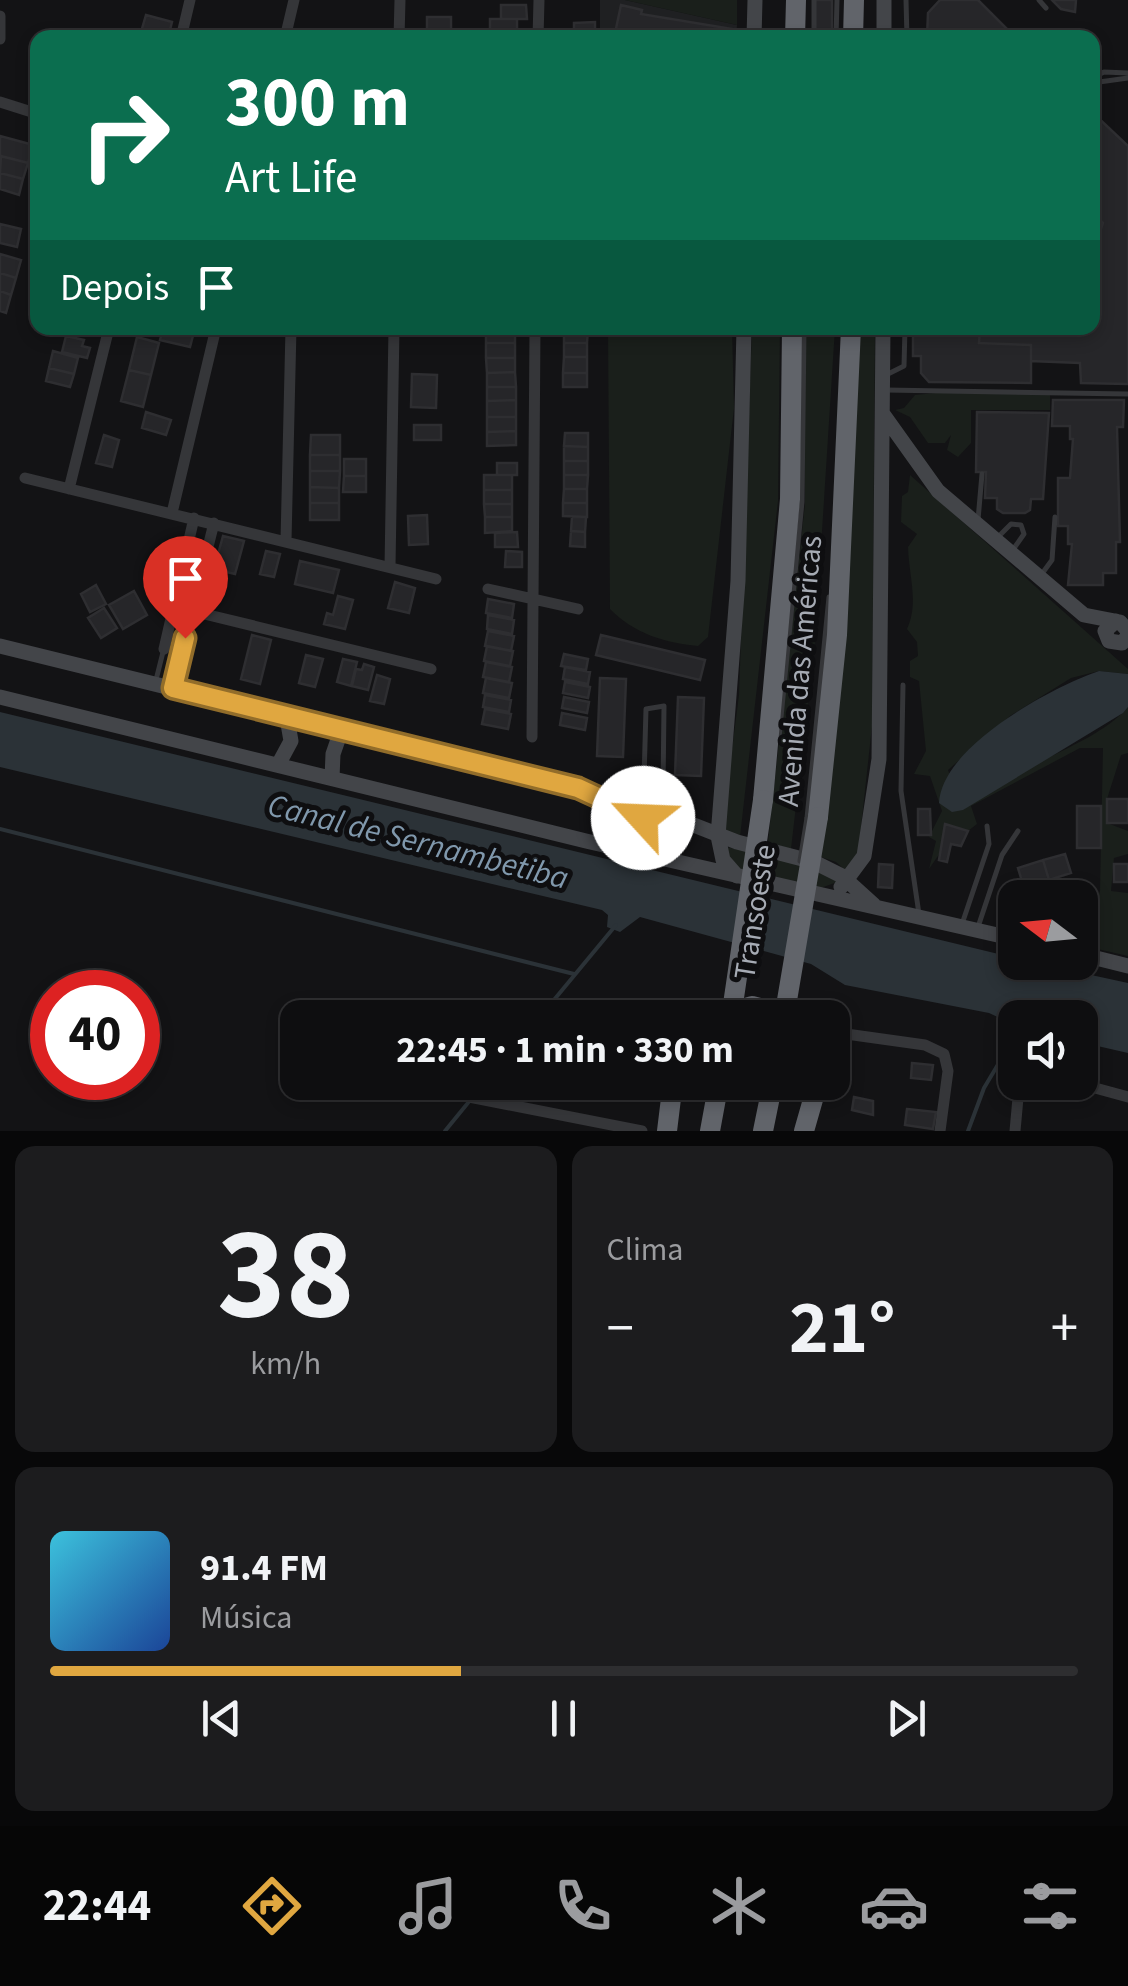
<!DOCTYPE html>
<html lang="pt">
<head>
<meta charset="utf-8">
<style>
	:root { --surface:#0e0e10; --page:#1c1c1e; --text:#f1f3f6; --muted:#9b9c9f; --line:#2e2e30; --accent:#e0a740 }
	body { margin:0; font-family:"Source Sans 3",sans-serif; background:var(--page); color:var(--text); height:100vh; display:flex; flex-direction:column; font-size:38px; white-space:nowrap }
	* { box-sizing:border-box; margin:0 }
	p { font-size:32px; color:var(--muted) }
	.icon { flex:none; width:55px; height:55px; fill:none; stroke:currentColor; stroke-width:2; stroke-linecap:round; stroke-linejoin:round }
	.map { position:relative; height:1131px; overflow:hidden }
	.panel { display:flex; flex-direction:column; gap:15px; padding:15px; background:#080809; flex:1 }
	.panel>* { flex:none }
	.banner { position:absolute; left:30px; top:30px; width:1070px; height:305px; border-radius:20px; box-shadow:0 5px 15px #0003,0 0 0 2px var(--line); background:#0b6e4f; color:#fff; overflow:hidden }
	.needle { width:65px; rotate:286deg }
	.controls { position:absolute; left:998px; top:880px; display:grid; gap:20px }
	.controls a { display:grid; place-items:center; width:100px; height:100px; border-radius:20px; background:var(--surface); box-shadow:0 5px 15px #0003,0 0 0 2px var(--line); font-size:50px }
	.speed { position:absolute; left:30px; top:970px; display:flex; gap:20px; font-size:50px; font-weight:700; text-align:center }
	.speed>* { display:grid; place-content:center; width:130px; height:130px; border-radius:50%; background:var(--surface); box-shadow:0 5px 15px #0003,0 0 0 2px var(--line); line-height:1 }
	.speed .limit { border:15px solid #d22; background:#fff; color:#111 }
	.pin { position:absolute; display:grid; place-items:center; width:85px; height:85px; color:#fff; margin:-102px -42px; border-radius:50% 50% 50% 0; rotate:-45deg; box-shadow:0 0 10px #0007 }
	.pin .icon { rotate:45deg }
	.me { position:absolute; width:110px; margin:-55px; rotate:295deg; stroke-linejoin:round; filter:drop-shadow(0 0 8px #0008) }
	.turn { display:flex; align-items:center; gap:35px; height:210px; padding:0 30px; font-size:45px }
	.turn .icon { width:130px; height:130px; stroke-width:2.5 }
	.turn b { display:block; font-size:70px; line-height:85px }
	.then { display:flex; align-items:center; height:95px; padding:0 30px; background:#0003; gap:20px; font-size:38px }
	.big { font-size:75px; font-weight:700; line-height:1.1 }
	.panel .tile { flex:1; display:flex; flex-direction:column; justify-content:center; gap:15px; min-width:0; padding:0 35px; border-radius:20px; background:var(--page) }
	.panel .dial { align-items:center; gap:0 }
	.dial b { font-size:130px; line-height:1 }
	.song { display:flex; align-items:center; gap:30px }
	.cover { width:120px; height:120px; border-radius:15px; background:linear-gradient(135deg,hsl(190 70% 55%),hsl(220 70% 35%)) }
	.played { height:10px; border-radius:5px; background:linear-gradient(90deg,var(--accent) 40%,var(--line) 40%) }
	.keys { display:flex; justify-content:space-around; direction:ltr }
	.heat { display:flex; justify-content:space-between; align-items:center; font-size:55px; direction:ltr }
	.panel .tiles { flex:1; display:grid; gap:15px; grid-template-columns:1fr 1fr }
	.tile:last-child { grid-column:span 2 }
	.trip { position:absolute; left:280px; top:1000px; width:570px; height:100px; border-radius:20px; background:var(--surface); box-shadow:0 5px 15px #0003,0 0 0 2px var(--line); font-weight:700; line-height:100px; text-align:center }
	.menu { display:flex; height:160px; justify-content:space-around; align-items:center; background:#060606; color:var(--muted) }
	.menu .icon { width:70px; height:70px }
	.menu .on { color:var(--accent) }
	.menu b { font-size:45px; color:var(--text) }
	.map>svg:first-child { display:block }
</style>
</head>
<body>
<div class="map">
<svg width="1128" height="1131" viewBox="0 0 1128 1131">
	<rect width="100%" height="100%" fill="#131315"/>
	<!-- built -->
	<path fill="#1f2022" d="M600 0H625L737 25 736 37 600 38Z"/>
	<!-- green -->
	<path fill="#1a1f1b" d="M625 0H737V25Z
		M608 328H732L734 408 708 637 698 646C665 643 633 633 610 609Z
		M752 328H780L778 501 740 837 721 835 739 695Z
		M805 328H835L815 641 791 849 768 842 805 504Z
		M857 328H875L872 726 858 855 849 874 836 862 815 855Z
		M955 391 1050 393V410H971V443L958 457 947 450 951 435 945 443H928L910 417 895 410 904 408 915 395Z
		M910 475 1128 669V674L1099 671 1071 678 1010 716 948 770 963 810C1001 768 1092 749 1128 707V753L1121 755 1107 799V823L1128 831V854L1114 858 1111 891 1128 893V956L1080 945V902L1086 907 1100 892 1103 748H1080L971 806 977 824 968 831 945 824 940 853 929 869 936 841 929 837 942 811 930 776 914 774 926 751 919 681 910 677V661L918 656 917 642 907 629C919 603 909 577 908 547L917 534 901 522 902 496 908 492Z
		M722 846 814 866 840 881 818 889 740 869 731 863Z"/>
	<!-- water -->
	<path fill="#2b3237" d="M1099 671 1128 674V707L1123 713 963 810 952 812 939 803C942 746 1052 687 1099 671Z
		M0 712 1015 958V962L1036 963 1128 983V1053L1080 1042V1018H1015V1025L989 1013 845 985 811 964 640 917 620 932 607 927 608 915 602 910 0 767Z"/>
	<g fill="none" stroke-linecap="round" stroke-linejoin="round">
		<!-- stream -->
		<path stroke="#2b3237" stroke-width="4" d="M0 829 574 974
			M539 1018 616 925
			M445 1131 485 1082
			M968 1131 984 1088 1015 1036"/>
	</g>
	<!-- building -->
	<path fill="#262629" stroke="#2e2e31" stroke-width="2.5" d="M815 0H832V38H815Z
		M940 0H978L1016 38H927L928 13Z
		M1052 0H1076L1075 12 1061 9Z
		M501 5H526L527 19H501Z
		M621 5 642 10 641 14 732 29 730 38H614Z
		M146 15 172 22 169 34 161 32 160 37 141 32Z
		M427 17H451V30H427Z
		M490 19H517V34H490Z
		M595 22V38H574V23Z
		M427 30H451V38H427Z
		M1092 112 1128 146V384L1081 383 1080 363 1031 361V345L979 343 980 328H1092V231L1101 229 1103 223 1092 213Z
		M0 136 33 145 28 163 0 156Z
		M1 156 28 163 23 179 0 173Z
		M0 173 23 179 19 195 0 189Z
		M0 224 21 229 17 247 0 243Z
		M0 254 21 260 16 278 0 273Z
		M0 273 16 278 11 295 0 291Z
		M0 291 11 295 6 313 0 311Z
		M163 328H195L190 347 160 340Z
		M564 328H588L587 343H564Z
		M913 328H980L979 343 1031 345V383L929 382 921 373V356H913Z
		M486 329H515V343H486Z
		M66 336 84 340 82 346 90 348 87 358 62 352Z
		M137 337 159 343 151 375 129 370Z
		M486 343H515V358H486Z
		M564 343H587V357H564Z
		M53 351 78 358 74 374 49 368Z
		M564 357H587V373H563Z
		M486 358H515V372L487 373Z
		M49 368 74 374 70 387 46 381Z
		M129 370 151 375 143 407 121 401Z
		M515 372 516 387H487V373Z
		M563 373H587V387H563Z
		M412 374 437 375 436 408 411 407Z
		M487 387H516V400L487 401Z
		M516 400V417H487V401Z
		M1053 400H1124L1123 427H1117L1120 542H1116V573H1103V585H1068L1072 544H1068V526H1058V478H1070L1073 439H1070V426H1052Z
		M146 412 171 420 166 435 142 428Z
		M977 412 1049 413 1043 499H1031L1030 510 1025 513H1003L997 509V498H985L986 472H976Z
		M487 417H516V431L487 432Z
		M414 425H441V440H414Z
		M516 431V445L487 446V432Z
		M565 433H588V447L564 446Z
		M104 435 119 440 112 467 96 463Z
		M311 435H340V455H310Z
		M564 446 588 447V461H564Z
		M310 455H340V471H310Z
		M344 459H366V476H344Z
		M564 461H588V475H564Z
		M497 463H517V475H497Z
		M310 471H340L339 488 310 487Z
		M484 475H512V490H484Z
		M564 475H588L587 489H564Z
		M344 476H366V492H343Z
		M310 487 339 488V503H310Z
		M564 489H587V503H563Z
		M484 490H512V504H484Z
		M310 503H339V520H310Z
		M563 503H587V517L563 516Z
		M484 504H512V517H485Z
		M427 515 428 544 409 545 408 516Z
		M485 517H512V531L485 533Z
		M572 517H586L585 532 571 531Z
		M571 531 585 532V547L570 546Z
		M517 532 518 547H495V533Z
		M223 536 244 541 235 574 214 569Z
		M266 551 280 554 274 577 260 574Z
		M506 551 522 552V567H505Z
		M300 561 339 570 333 593 295 584Z
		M395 582 415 588 409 613 388 608Z
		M96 585 106 604 90 612 81 594Z
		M134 591 147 615 123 629 109 605Z
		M338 596 353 600 345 629 324 624 327 613 333 615Z
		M488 599 514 604 512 618 486 613Z
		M104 608 117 628 101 638 88 618Z
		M488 615 514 620 512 634 487 629Z
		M488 631 514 636 511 651 485 646Z
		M252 635 271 640 260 684 241 679Z
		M601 635 705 660 700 680 596 655Z
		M487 646 513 651 510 666 484 661Z
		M564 654 588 659 586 670 561 666Z
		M306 655 323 659 315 687 299 683Z
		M343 659 357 662 351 686 337 682Z
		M486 662 512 667 509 682 483 677Z
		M364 664 374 667 368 690 352 686 356 669 362 670Z
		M565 667 590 672 588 684 563 679Z
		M377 675 390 679 384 704 370 701Z
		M486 678 512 683 509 698 483 693Z
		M600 678 626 679 623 757 597 756Z
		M565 682 590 687 588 698 563 693Z
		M485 695 511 700 509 712 483 707Z
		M564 697 589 702 587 713 562 708Z
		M678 697 704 698 701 776 675 775Z
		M485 709 511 714 508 729 482 724Z
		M562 713 587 718 585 730 560 725Z
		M1107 799H1128V823H1107Z
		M1077 806H1101V848H1077Z
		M918 809H930L931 835H918Z
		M945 824 968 831 961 846 951 844 947 862 939 860Z
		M1065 854 1071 873 1049 880 1043 860Z
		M1043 860 1049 880 1024 888 1018 868Z
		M879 864 893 865 892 888 878 887Z
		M1114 864H1128V882H1114Z
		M912 1063 933 1065 931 1080 911 1078Z
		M854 1097 873 1101V1115L852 1110Z
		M907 1109 936 1112 933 1129 905 1125Z"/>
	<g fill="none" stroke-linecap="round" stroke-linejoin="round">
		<!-- lane -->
		<path stroke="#353639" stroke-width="5" d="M906 0 907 38
			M1039 0 1046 8
			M814 38V0
			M836 38 837 0
			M1092 78 1104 72 1128 73
			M1092 83 1128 78
			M886 375 904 366 905 328
			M886 390 1128 394
			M978 520 982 474
			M999 536 1011 524 1021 525 1024 534 1012 551
			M1041 575 1052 560 1055 517
			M156 680 163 652
			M173 685 180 657
			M903 685 901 791 919 914
			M779 738 802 502 804 328
			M643 814 646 709 664 706 663 790 643 793
			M807 818 829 597
			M962 924 989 844 987 826
			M978 927 1002 855 1018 831"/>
		<!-- street -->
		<path stroke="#353639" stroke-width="11" d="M0 16V39
			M181 38 190 0
			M285 38 294 0
			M399 38 400 0
			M538 38 539 0
			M0 102 38 114
			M25 478 436 579
			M69 489 109 328
			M172 513 216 328
			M286 541 291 328
			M390 567 394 328
			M488 589 578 609
			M192 611 431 669
			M164 649 194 518
			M181 654 214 523
			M532 737 535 328
			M832 1032 925 1045 944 1054 948 1071 940 1131
			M393 1082 642 1131
			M1073 1082 1128 1097
			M1015 1131 1018 1098 1028 1082"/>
		<!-- secondary -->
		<path stroke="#434549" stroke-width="15" d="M754 38 755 0
			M884 38V0
			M883 414 938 491 1084 615 1120 622 1128 631
			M1116 621 1105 631 1109 641 1122 643 1128 636
			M0 646 577 788 643 818 686 822 737 842 814 862 842 876 874 905
			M0 697 586 841 1015 939
			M278 765 291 741 287 718
			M332 778 333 754 341 731
			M737 876 723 860 718 836 738 581 744 328
			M841 887 864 856 879 759 883 328
			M1080 954 1128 966"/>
		<!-- highway -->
		<path stroke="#61646a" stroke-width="20" d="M795 38 796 0
			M853 38 854 0
			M763 800 790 499 792 328
			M818 817 837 635 851 328
			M712 1018 752 1006 798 1018
			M667 1131 673 1082
			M710 1131 719 1082
			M763 1131 773 1082
			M804 1131 818 1082"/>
		<!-- lane-bridge -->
		<path stroke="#353639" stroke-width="5" d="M800 861 807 818"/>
		<!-- highway-bridge -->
		<path stroke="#61646a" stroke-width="20" d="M731 1018 763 800
			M784 1018 818 817"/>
	</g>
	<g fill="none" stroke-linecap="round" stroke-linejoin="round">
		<defs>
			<path id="route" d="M185 638 173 688 578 788 643 818"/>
		</defs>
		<!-- route casing -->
		<use href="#route" stroke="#926d2a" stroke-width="25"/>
		<!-- route -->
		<use href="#route" stroke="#e0a740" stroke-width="18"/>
	</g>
	<g text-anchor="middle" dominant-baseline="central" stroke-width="10" stroke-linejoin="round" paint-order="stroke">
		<!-- street labels -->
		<g font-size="30" fill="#a6abb4" stroke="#0e0e10">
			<text transform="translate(800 671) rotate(-85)">Avenida das Américas</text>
			<text transform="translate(755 912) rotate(-81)">Transoeste</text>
		</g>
		<!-- water labels -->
		<g font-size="32" font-style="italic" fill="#8098ac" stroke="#0e0e10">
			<text transform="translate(418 842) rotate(14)">Canal de Sernambetiba</text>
		</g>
	</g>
</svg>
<div class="controls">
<a><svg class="needle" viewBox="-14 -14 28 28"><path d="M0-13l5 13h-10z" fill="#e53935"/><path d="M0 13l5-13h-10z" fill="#9b9c9f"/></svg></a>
<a><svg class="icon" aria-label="sound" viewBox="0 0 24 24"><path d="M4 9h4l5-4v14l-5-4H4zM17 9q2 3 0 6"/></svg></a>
</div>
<div class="speed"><div class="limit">40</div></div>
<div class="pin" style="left:185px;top:638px;background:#d93025"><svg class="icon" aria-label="arrive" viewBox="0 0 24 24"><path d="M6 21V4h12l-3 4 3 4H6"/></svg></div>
<svg class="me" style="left:643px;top:818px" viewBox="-20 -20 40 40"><circle r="19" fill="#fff"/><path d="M0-13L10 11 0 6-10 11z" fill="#e0a740"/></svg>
<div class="trip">22:45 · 1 min · 330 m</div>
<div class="banner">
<div class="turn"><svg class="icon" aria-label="right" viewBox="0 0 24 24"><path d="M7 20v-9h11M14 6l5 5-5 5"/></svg><div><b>300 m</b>Art Life</div></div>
<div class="then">Depois<svg class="icon" aria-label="arrive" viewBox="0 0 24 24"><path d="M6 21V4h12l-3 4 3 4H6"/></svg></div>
</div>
</div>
<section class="panel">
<div class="tiles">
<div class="tile dial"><b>38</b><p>km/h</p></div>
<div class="tile"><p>Clima</p>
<div class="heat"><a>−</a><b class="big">21°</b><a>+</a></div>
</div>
<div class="tile">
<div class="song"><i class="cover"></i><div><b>91.4 FM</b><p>Música</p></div></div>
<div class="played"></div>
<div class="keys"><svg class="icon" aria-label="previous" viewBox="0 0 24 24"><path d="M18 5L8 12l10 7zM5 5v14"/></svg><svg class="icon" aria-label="pause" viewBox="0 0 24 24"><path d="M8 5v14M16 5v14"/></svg><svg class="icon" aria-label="next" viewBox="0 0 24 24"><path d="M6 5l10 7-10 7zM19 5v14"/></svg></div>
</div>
</div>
</section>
<nav class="menu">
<b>22:44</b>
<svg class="icon on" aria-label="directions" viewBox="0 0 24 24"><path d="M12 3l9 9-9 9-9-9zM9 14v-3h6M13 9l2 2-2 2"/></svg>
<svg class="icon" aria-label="music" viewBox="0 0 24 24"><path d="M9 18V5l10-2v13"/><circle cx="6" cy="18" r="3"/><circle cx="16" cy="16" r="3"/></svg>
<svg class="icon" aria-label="phone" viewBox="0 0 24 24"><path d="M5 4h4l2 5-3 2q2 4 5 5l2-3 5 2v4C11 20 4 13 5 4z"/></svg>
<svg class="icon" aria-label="climate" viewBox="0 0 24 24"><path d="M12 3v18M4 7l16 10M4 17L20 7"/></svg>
<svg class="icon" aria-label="car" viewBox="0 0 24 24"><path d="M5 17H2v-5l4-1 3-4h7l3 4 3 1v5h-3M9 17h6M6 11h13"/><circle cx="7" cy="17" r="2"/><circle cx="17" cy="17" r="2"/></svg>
<svg class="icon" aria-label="filters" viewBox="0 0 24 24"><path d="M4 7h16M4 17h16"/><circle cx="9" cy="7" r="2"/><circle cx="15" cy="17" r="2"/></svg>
</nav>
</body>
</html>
